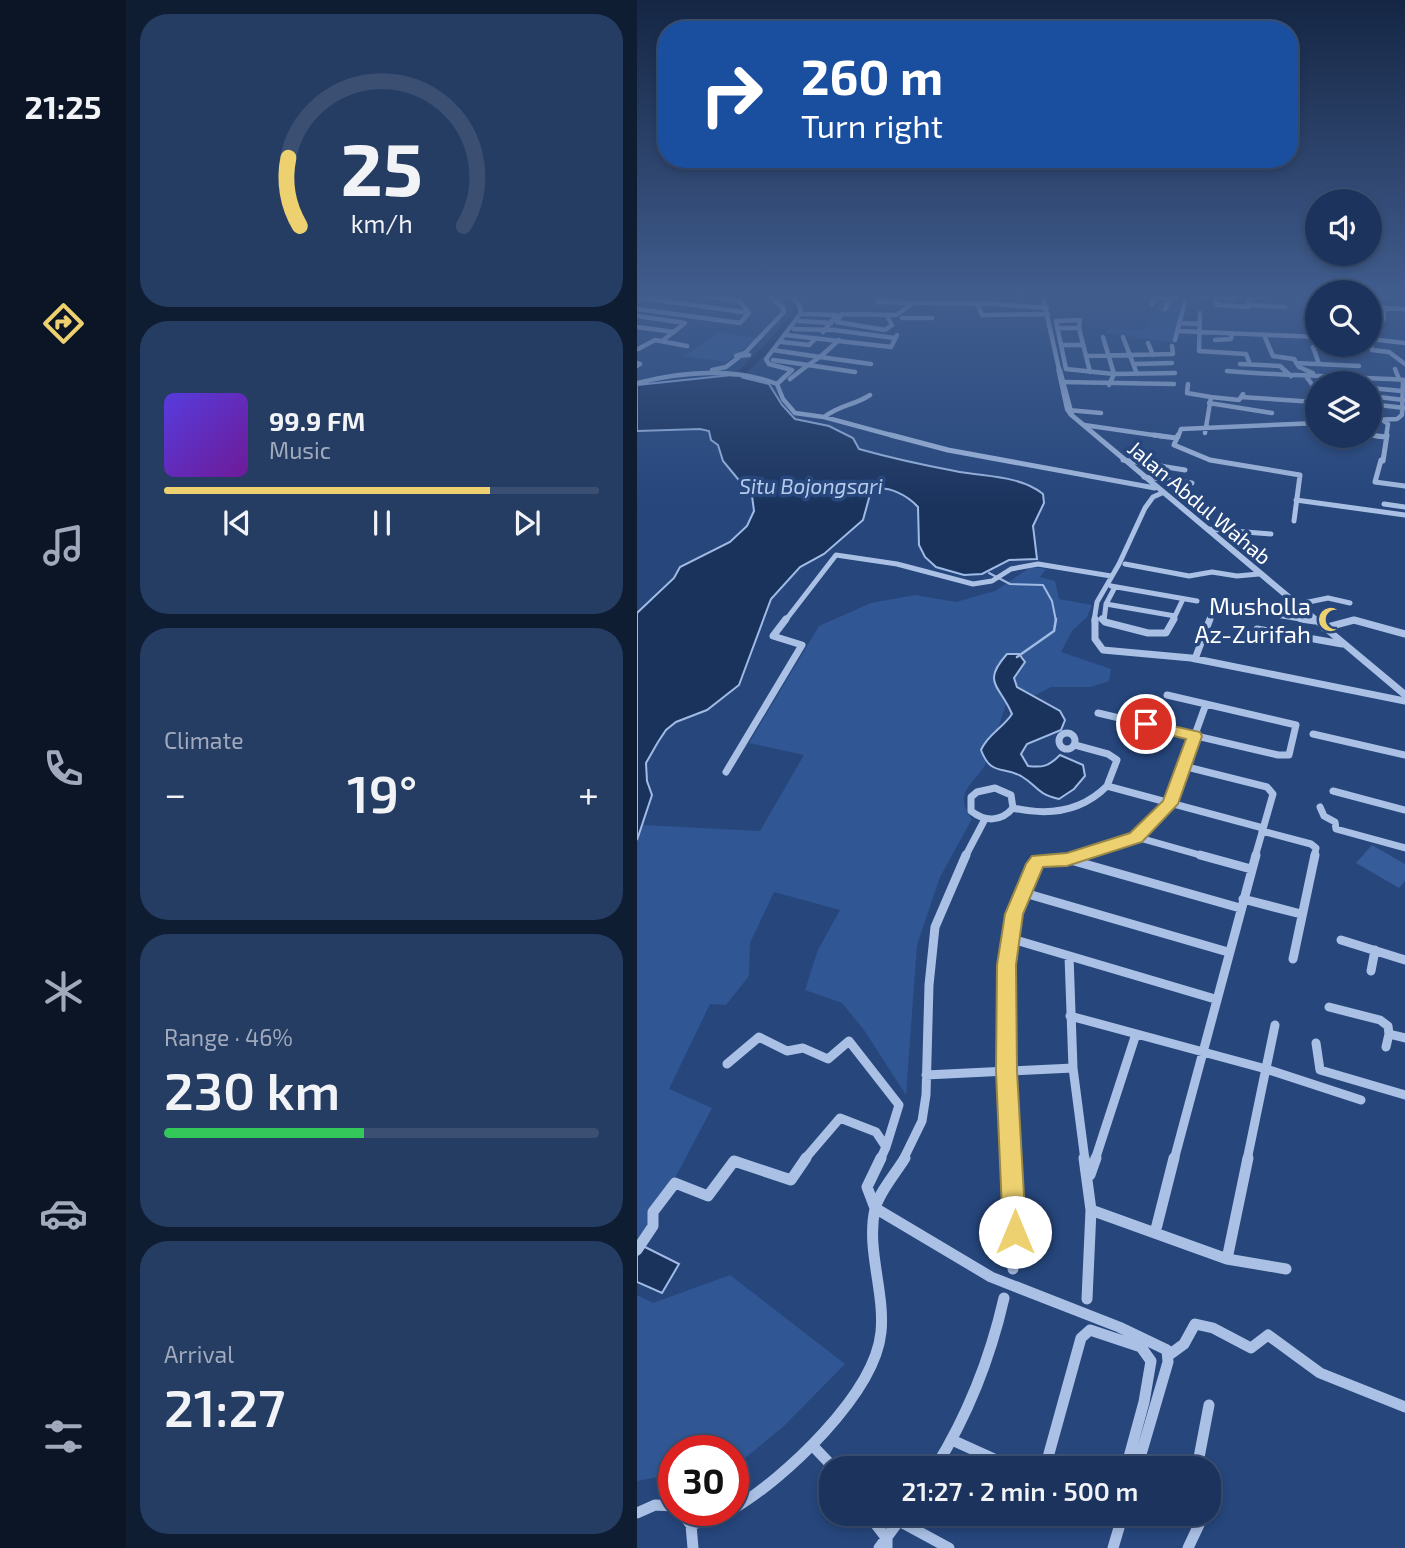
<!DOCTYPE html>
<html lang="en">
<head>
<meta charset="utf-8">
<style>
	:root { --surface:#1c345d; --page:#253c63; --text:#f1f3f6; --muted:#a0aabc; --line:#3a4f72; --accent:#edd170 }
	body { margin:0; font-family:"Exo 2",sans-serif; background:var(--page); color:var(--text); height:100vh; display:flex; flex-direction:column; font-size:26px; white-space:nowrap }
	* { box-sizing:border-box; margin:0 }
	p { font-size:23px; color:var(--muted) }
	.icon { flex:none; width:38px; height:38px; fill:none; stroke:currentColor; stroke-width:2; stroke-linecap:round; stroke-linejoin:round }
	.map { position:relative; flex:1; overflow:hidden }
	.drawer { display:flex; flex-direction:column; gap:14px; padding:14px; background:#0f1d33; width:511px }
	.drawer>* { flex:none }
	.guide { position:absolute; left:21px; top:21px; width:640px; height:147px; border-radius:28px; box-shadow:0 4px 10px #0003,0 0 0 2px var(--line); background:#1a4fa0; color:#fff; overflow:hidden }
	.buttons { position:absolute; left:668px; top:189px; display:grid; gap:14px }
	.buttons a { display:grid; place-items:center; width:77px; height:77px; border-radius:50%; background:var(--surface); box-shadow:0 4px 10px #0003,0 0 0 2px var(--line); font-size:35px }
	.speed { position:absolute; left:21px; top:1435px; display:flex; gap:14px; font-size:35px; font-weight:700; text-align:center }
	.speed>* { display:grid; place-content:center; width:91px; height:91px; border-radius:50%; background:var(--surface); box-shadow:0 4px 10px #0003,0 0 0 2px var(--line); line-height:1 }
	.speed .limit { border:10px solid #d22; background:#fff; color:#111 }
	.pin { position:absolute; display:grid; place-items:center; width:60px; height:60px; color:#fff; margin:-30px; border:4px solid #fff; border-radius:50%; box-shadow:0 2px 7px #0007 }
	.me { position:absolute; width:77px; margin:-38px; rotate:0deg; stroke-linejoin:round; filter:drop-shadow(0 0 5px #0008) }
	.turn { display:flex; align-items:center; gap:24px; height:147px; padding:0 28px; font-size:32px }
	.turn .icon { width:91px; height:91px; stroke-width:2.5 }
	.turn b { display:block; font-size:49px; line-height:60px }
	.big { font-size:52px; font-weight:600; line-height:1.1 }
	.drawer .card { flex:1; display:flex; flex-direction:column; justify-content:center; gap:10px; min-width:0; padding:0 24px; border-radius:28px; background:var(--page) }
	.drawer .dial { align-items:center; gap:0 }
	.dial svg { height:182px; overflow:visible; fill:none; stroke:var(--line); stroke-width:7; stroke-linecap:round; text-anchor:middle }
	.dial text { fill:var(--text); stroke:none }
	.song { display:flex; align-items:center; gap:21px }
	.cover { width:84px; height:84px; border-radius:10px; background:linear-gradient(135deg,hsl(250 70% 55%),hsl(280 70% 35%)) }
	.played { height:7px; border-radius:4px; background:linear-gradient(90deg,var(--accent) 75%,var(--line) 75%) }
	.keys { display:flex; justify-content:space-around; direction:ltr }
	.heat { display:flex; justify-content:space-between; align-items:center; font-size:38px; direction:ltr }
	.charge { height:10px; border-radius:5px; background:linear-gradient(90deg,#34c759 46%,var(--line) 0) }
	.trip { position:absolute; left:182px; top:1456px; width:402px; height:70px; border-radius:28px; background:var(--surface); box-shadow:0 4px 10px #0003,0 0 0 2px var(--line); font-weight:600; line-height:70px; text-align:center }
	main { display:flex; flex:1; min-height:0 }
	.dock { display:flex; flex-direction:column; width:126px; justify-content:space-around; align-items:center; background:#0b1525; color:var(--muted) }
	.dock .icon { width:49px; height:49px }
	.dock .selected { color:var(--accent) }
	.dock b { font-size:32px; color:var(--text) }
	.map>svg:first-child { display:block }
</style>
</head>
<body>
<main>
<nav class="dock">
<b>21:25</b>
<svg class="icon selected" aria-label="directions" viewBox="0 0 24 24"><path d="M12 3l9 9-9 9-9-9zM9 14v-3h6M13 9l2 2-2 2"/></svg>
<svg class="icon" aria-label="music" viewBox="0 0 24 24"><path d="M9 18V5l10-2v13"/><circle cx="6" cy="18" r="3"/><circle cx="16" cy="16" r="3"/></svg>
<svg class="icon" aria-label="phone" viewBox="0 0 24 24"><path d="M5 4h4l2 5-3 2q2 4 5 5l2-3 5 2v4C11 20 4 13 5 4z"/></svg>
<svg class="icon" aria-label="climate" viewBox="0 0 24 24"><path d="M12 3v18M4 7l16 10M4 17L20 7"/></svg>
<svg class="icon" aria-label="car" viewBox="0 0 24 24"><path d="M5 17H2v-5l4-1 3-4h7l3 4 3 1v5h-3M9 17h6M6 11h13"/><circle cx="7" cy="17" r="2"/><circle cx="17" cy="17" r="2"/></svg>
<svg class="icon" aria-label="filters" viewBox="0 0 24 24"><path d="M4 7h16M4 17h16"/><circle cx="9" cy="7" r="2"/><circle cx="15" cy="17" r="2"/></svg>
</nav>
<section class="drawer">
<div class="card dial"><svg viewBox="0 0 100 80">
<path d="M14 69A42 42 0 1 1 86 69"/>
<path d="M14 69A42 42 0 0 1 9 39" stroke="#edd170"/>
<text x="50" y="56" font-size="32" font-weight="700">25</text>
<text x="50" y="72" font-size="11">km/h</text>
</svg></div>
<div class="card">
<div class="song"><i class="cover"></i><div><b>99.9 FM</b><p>Music</p></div></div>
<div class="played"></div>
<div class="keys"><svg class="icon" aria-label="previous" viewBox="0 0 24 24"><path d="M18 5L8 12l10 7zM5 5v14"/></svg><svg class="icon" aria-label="pause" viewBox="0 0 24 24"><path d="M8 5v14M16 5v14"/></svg><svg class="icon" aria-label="next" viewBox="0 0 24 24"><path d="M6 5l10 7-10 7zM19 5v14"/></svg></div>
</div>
<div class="card"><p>Climate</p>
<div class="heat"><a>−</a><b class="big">19°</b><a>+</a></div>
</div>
<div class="card"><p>Range · 46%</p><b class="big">230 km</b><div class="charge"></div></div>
<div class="card"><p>Arrival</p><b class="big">21:27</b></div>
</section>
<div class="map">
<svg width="768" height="1548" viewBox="0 0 768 1548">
	<rect width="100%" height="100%" fill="#26467c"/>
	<!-- green -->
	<path fill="#305794" d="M663 293H681V322L660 320 658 295Z
		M527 298 544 300 539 314 545 315 538 343 468 333 472 328 505 331Z
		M83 332 121 338 89 362 47 356Z
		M394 567 409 569 403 577 418 581 422 599 455 605 450 617 435 631 424 652 474 669 472 681 454 687H414L395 697 370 701C363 721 358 742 350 761 339 785 314 790 335 819L303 877 280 945 269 1095 227 1030 205 1003 168 990 181 950 203 910 137 892 113 943 112 976 89 1005 73 1004 32 1089 75 1108 20 1212V1225L0 1256V840L5 825 123 831 167 755 112 743 182 626 234 603 278 595 319 602 358 591Z
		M93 1275 208 1364 147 1426 96 1468V1451H37V1474L0 1481V1295L16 1303Z"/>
	<!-- water -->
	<path fill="#1a335d" stroke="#9fbbe5" stroke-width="2" d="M95 375 132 384 145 405 158 419 192 426 216 438 222 449C254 458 286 465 318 471 346 477 383 475 406 494L407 503 396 526 400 559 372 560 345 574 327 575 299 567 288 557 282 545 281 507C271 496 249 483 234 491L226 520 187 554 163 567 134 599 102 685 70 710 39 722 29 730 21 742 9 763 10 781 15 795 0 840V613L37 578 43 567 93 542 110 526 117 511 115 496 86 461 81 445 74 440 72 431 63 429 0 431V385Z
		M370 654H382L388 662 377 678 380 687 423 711 428 720 424 730 390 744 384 754 391 766C406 768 412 766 423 755L446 765 448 776 437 789 422 799C398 793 401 786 384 776 365 766 354 776 344 750 351 734 366 728 375 714 363 685 344 683 370 654Z
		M6 1246 42 1264 25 1293 0 1282V1256Z"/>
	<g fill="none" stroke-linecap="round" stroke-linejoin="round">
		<!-- stream-far1 -->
		<path stroke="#9fbbe5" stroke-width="2" d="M352 573 373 584 406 585 415 601 419 621"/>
		<!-- stream -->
		<path stroke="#9fbbe5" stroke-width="2.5" d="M380 657 417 631 419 619"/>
		<!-- river -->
		<path fill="#1a335d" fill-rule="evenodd" d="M141 293H149L163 306V313L136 347 104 378H98V374L130 343 155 313V307Z"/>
	</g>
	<!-- building -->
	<path fill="#365c99" d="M735 845 768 864V881L762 888 719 863Z"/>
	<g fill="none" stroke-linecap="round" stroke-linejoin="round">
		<!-- minor-far4 -->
		<path stroke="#aac1e5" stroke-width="4.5" d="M48 293 102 301 112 313
			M230 293 248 294
			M250 293 240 302 360 304 410 308
			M405 293 422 369
			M577 293 580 305 611 307 613 298
			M667 293 681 294
			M560 294 577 295
			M0 297 112 313
			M577 297 597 298
			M515 304 519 298H537L541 293
			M341 305 345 315 411 314
			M612 305 648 307
			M733 307 768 309
			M747 307V319
			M0 309 103 323 112 313
			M528 309 533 298
			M563 313 562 351 609 354 613 364
			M167 314 200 315 186 332
			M0 316 48 323 25 341
			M250 316 255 325 248 330 200 322 205 314 259 315 274 305
			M265 318H295
			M162 321 194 323
			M542 323 563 324
			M0 327 37 332
			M420 328H442L453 372
			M442 328 443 320 419 321 429 369 477 374 538 373
			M157 329 197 330 258 338
			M541 331 681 337
			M149 335 254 347 260 335
			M627 335 636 356 657 359 662 367 676 373
			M466 337 477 374 472 385
			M486 337 500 374
			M733 339 768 343
			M538 340 548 302
			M578 340 594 339 595 333
			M733 341 735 350 752 352 768 364
			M145 342 172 345 179 338
			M511 343 516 355
			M424 345H446
			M1 349 18 340 50 346
			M136 350 183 357 202 340
			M108 353 112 355 99 356Z
			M108 353 146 313 147 309 130 293
			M449 356 536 354 535 346
			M136 360 171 365 183 357 234 364
			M0 363 3 364 0 366
			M659 363 722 366
			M497 364 535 363
			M603 364 643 366 654 376
			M682 364 676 347 703 345
			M758 369 762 379
			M75 370 89 367 102 357
			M590 371C649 376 708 376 768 380
			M153 379 171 365 218 372
			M425 382 537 384
			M0 383C44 372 97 367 140 384L146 399 158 413 187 417 261 437
			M140 384 155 370 132 364 129 359 164 313 162 304 151 293
			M551 384 550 393 574 397
			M733 388 765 391
			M733 396 767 400
			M604 397 678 402 677 387 668 375
			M572 403 635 413
			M733 404 768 408
			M431 410 464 413
			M187 417C205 404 216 406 233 395
			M744 419 751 424 749 437
			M733 420 760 419 765 415 766 380
			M447 425 530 437
			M568 433 574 397 602 400 606 394
			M733 435 746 437
			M541 437 544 429 681 423"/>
		<!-- minor-far3 -->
		<path stroke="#aac1e5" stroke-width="5" d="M254 435 311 450 518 488
			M517 435 539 438
			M541 435 537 445 573 460 663 475 657 521
			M733 435 749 437
			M486 460 548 470
			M744 460 738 482 768 486
			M746 461 750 435
			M507 477 555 483
			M659 500 768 515
			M747 504 768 507
			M570 529 634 534
			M488 564 552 576 575 572 600 576 622 574
			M474 586 560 601
			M478 587 469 604 538 616 546 599
			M657 605 691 598 713 603
			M148 621 199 555 260 564 336 584 355 581 374 569 401 564 474 576
			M457 621 460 602 482 564 508 508 516 497 525 493
			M467 621 469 604
			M536 621 538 616
			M572 621 578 605 675 621
			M715 621H719"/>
		<!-- minor-far2 -->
		<path stroke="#aac1e5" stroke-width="7" d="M458 619V639L466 650 554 658 768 701
			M465 619 468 622 511 633H529L537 619
			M664 619 678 621
			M687 628 717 620 768 634
			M620 629 705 644
			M558 659 573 619
			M461 713 641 755H652L659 725 530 695
			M422 741a8 8 0 1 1 16 0a8 8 0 1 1-16 0Z
			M676 734 768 755
			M438 745 471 754 480 760 470 786
			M546 766 630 787 636 794 618 857
			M89 772 165 645 136 636 149 619
			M358 788 374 795 376 808C364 822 348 822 334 811V797L340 792Z
			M696 791 768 810
			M683 807 687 816 698 822 699 829 768 848
			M376 808C411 816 444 812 470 786L626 828
			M625 831 674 844 679 848 677 857
			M499 837 570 857
			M328 857 348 819
			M437 857 499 837 533 804 569 704"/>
		<!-- minor-far1 -->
		<path stroke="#aac1e5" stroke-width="9" d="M563 855 614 869
			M430 859 603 908
			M384 892 591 952
			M606 899 664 914
			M372 938 377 914 398 864 443 855
			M704 940 768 960
			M432 956 436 1068
			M656 959 678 855
			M734 971 738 950
			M692 1007 743 1020 751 1026 752 1034 768 1038
			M433 1016 629 1069 724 1100
			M679 1043 683 1070 768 1095
			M749 1047 752 1034
			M90 1064 122 1037 150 1051 166 1048 191 1059 212 1041 262 1105 249 1147
			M289 1075 436 1068 448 1160
			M167 1160 203 1118 239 1132 249 1147 243 1160
			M266 1160 285 1121 289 1095 292 985 298 927 329 855
			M375 1160 370 1021 372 938 578 999
			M458 1160 499 1034
			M537 1160 619 855
			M610 1160 638 1025"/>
		<!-- minor -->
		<path stroke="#aac1e5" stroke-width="11" d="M244 1158 230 1187 238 1208 354 1277 482 1327 530 1350 531 1362 500 1468
			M375 1158 376 1269
			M447 1158 454 1210 450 1299
			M453 1175 459 1158
			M454 1210 590 1259 611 1158
			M518 1233 537 1158
			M0 1250 16 1226V1212L38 1183 71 1196 97 1161 154 1180 169 1158
			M590 1259 649 1269
			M532 1355 547 1344 558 1324 576 1328 614 1348 631 1335 683 1373 768 1407
			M315 1440 377 1468
			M175 1445 197 1468
			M298 1468C331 1415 353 1359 367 1298
			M408 1468 444 1338 453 1330 504 1347 514 1361 507 1402 489 1468
			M560 1468 572 1405
			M96 1509C147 1479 238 1394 244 1332 248 1292 229 1249 238 1209 242 1192 259 1173 268 1158
			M43 1510 54 1525 56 1548
			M0 1513 18 1505 37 1506
			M231 1514 250 1539V1548
			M262 1521 312 1548
			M54 1525 95 1510
			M242 1548 267 1514
			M476 1548 486 1514
			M551 1548 567 1514"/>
		<!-- tertiary -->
		<path fill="#aac1e5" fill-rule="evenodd" d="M422 367 425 369 437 414 768 690V698L765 697 432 416 428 410 419 369Z"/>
	</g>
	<!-- sky -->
	<linearGradient id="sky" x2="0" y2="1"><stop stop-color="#152644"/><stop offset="0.58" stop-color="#415d8e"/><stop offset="1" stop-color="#415d8e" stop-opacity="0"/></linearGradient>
	<rect width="768" height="509" fill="url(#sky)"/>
	<!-- route -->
	<path fill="#edd170" stroke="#9a8849" stroke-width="2" d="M509 720 563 732 565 736 541 804 505 842 430 866 406 867 386 914 379 965 380 1071 389 1232 386 1240 378 1243 369 1240 366 1232 359 1071 360 965 368 914 389 864 395 856 430 853 493 833 526 801 549 739 504 728 502 724 504 721Z"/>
	<!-- icons -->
	<defs>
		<symbol id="mosque-bare" viewBox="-9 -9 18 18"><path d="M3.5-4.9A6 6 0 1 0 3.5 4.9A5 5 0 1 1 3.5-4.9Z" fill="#edd170" stroke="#26467c" stroke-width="2.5" paint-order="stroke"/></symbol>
	</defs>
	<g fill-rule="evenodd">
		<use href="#mosque-bare" x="676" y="602" width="35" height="35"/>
	</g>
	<g text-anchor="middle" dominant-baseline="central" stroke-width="7" stroke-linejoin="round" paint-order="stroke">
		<!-- far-water labels -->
		<g font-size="21" font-style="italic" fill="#b6cbec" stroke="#26467c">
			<text x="174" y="485">Situ Bojongsari</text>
		</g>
		<!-- far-street labels -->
		<g font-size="21" fill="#fff" stroke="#26467c">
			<text transform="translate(563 502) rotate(40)">Jalan Abdul Wahab</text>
		</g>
		<!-- poi labels -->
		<g font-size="24" fill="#fff" stroke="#26467c" text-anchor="end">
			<text x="674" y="605">Musholla<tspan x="674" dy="28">Az-Zurifah</tspan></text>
		</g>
	</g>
</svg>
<div class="buttons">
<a><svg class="icon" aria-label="sound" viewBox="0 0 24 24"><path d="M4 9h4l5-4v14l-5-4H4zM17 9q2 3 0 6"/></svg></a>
<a><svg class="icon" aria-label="search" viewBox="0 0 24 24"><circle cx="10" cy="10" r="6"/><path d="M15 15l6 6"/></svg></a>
<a><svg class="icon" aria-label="layers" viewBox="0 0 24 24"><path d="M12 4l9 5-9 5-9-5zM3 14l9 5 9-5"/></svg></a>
</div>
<div class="speed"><div class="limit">30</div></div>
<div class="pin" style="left:509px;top:724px;background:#d93025"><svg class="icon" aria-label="arrive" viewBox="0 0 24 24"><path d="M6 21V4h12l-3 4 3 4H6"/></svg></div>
<svg class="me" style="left:378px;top:1232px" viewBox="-20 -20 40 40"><circle r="19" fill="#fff"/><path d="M0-13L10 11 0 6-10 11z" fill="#edd170"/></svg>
<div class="trip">21:27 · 2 min · 500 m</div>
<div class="guide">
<div class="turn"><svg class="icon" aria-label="right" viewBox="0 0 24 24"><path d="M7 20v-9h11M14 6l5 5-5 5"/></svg><div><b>260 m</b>Turn right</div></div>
</div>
</div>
</main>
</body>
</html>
